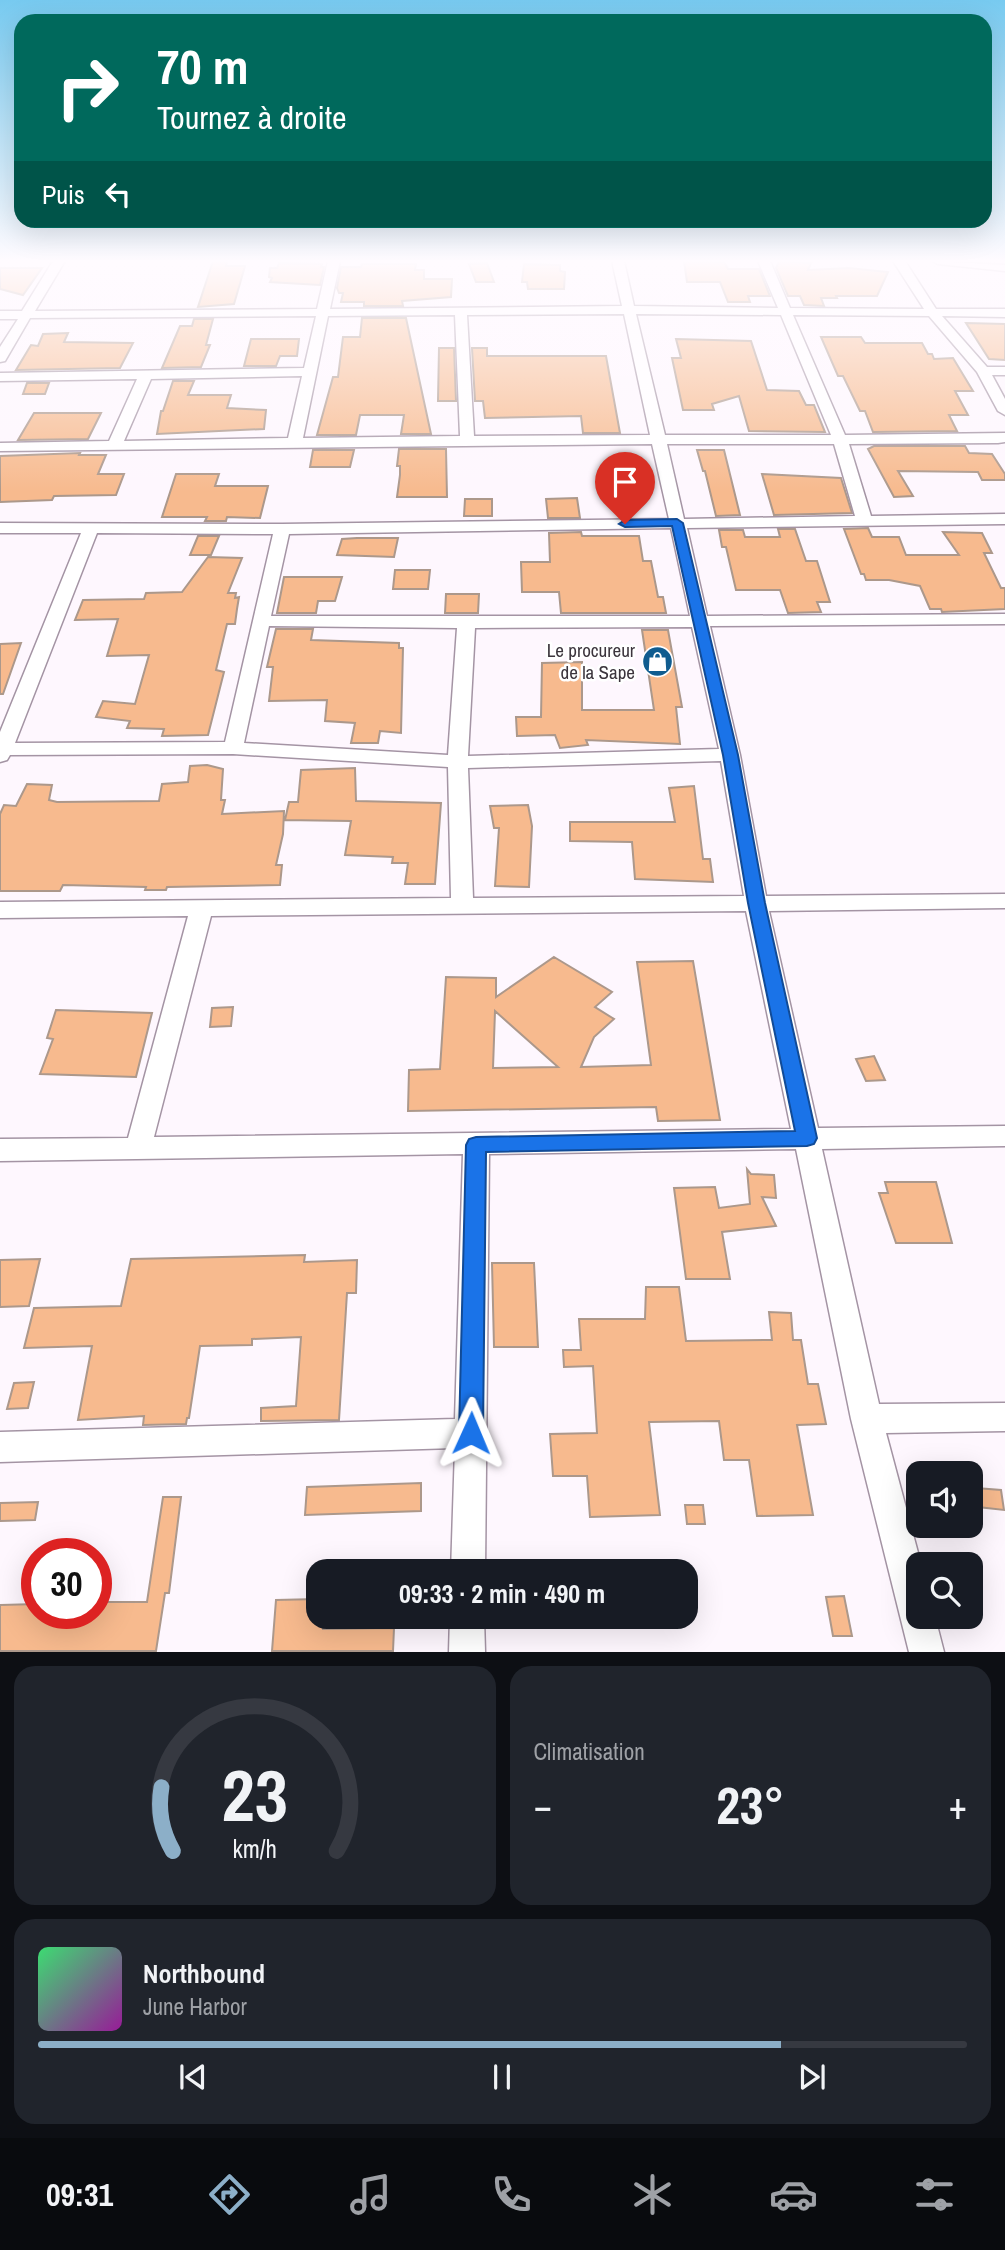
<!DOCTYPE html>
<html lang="fr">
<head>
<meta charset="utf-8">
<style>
	:root { --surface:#171b24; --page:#20242c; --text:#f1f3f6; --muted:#9ea1a6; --line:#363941; --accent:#8cafc8 }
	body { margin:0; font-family:"Archivo Narrow",sans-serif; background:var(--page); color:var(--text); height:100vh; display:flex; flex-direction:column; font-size:26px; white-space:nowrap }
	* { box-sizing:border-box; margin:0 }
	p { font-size:23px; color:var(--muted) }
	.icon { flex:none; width:38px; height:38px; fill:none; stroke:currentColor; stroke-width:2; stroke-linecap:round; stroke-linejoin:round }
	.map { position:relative; height:1652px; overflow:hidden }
	.side { display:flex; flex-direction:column; gap:14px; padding:14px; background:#0d0f14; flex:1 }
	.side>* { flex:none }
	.guide { position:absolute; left:14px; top:14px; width:978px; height:214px; border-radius:21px; box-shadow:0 7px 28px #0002; background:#00695c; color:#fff; overflow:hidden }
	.buttons { position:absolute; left:906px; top:1461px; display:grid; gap:14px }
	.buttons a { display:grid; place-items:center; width:77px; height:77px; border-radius:14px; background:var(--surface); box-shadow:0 7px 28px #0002; font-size:35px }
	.speed { position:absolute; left:21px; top:1538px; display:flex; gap:14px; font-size:35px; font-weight:700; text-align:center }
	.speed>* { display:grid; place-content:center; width:91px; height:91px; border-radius:50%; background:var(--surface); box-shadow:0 7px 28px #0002; line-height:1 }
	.speed .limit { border:10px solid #d22; background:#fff; color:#111 }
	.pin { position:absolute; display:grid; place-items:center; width:60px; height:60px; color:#fff; margin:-72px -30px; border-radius:50% 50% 50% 0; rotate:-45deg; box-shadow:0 0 7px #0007 }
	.pin .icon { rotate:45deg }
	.me { position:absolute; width:77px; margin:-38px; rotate:1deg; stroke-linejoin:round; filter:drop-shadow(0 0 5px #0008) }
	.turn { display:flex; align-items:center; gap:24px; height:147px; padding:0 28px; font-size:32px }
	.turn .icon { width:91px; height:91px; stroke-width:2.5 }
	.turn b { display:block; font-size:49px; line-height:60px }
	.then { display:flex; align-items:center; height:66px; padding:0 28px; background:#0003; gap:14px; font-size:26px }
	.big { font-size:52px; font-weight:700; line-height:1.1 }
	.side .tile { flex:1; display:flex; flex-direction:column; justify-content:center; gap:10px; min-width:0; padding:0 24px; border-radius:21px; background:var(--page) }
	.side .dial { align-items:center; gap:0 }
	.dial svg { height:182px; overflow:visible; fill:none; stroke:var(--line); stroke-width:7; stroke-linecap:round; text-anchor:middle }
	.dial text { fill:var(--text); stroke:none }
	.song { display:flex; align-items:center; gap:21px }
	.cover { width:84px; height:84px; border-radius:10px; background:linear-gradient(135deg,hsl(140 70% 55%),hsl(300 70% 35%)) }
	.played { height:7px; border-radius:4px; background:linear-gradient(90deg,var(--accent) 80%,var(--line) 80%) }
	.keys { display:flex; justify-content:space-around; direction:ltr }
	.heat { display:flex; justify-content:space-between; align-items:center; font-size:38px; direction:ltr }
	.side .tiles { flex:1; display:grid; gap:14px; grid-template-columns:1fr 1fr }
	.tile:last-child { grid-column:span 2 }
	.trip { position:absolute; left:306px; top:1559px; width:392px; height:70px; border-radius:21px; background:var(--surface); box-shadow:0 7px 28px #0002; font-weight:700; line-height:70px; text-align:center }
	.dock { display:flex; height:112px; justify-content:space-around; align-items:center; background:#090b0e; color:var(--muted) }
	.dock .icon { width:49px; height:49px }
	.dock .on { color:var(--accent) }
	.dock b { font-size:32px; color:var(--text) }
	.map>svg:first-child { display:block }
</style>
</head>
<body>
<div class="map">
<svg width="1005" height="1652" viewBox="0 0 1005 1652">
	<rect width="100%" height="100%" fill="#fef7fe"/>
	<!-- building -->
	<path fill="#f7ba8e" stroke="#ac988b" stroke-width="2" fill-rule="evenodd" d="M213 261H227L226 266H245L234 304 198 307Z
		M684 261 724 262 728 269H759L770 296H748L750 302H728L720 282H687Z
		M779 261 811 263 808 270 849 268 888 272 877 296H836L837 298H821L824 306 804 305 800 296H788L776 268Z
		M279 263 322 264 321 267H324L320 285 270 282 272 278 269 277 270 268H277Z
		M487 263 494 282H476L469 264Z
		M362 264H416L415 270H424V279H452L451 297 402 301 403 306H364V302H341L343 293H339L337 288 341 267H361Z
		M524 264 560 265V271L565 272 564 289H528L527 282H522Z
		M0 268H42L23 295 0 289Z
		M362 318H406L431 434H401L404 415H360L356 435H317L333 377H338L343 337H360Z
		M194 319H213L206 345H210L201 367 162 368 180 326H192Z
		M966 323 1005 324V360L989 359Z
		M68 333 64 342 133 343 120 368 16 370 31 345 38 346 43 334Z
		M821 337H861L865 343H922L928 354H932L934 359 953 358 973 391H955L968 415H949L957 431 873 432 865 411H860L843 376H838Z
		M251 339H299L297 356H280L276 366H244Z
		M676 339 751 341 767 390 799 391 806 405H814L825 432 749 431 739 396 712 404 714 410H683L672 358H681Z
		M439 348H454L456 401H438Z
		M472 348H487V356H606L620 433H583L581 416 485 418 483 401H475Z
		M173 381H194L188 395H231L227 408 266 410 264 429 157 434 161 411H163Z
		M27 383H49L45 394H23Z
		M34 413H101L88 439 18 440Z
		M874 446H965L969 453 992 454 1005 474V480H982L978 472 898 471 913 496 894 497 868 449Z
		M399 449H446L447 497H397L400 475V466H397Z
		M313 450H354L350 467H310Z
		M697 450H724L740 515 716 516 705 471H703Z
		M80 453 79 455H106L98 474H124L116 495 54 496 52 500 0 502V456Z
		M176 474H219L215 486H268L260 518 227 517 226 521H205L207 517H162Z
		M762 474 841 478 852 513 774 515Z
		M577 498 580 518H548L546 499Z
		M465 499H492V516H464Z
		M868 528 872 537H899L906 555H959L943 532 982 533 992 553H984L1001 588H1005V609L942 612 941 609H930L920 586 889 580H866L864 574H861L844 529Z
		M778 529H795L806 561H817L830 602H817L821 612 788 613 780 590H736L726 547H722L719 530H743L745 537H780Z
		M581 532 582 536H639L643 561H651L658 597H663L666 613H561L559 592H522L521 562H550L549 533Z
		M198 536H219L211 555H190Z
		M357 538H398L394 557 337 555 342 539Z
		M208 557 242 558 228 593H236L235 598 239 597 237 609 235 624H227L216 670 224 672 208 735 162 736 164 729 127 728 130 721 96 717 103 701 135 704 149 655 107 656 118 619 75 620 83 600 144 599 146 593 182 592Z
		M395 570H430L428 589H393Z
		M284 577H342L335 601H318L316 613H277Z
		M446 594H479L478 613H445Z
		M276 629H313L311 640 399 643V648H403L401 733 380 731 378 743H351L355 723 325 721 327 700 269 701 273 667H267Z
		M642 630H668L682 707H676L680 744 586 740 588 745 560 748 555 735 517 736 516 717H541L542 663 582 662V710H654Z
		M21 643 3 694H0V644Z
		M207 765 223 769 221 800H225L222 814 284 811 283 834 276 865H282L280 885 167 887 166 890H145L146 887 63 885 60 891H0V814L4 805 16 806 27 784 52 785 49 800 57 802 159 801 162 784 188 782 190 766Z
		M355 768 356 801 441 803 435 884H405L408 863H392L393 857 345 855 351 821 285 820 289 802H298L301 770Z
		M694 786 703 859H710L713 882 635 879 632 842 570 841V822H675L669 788Z
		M528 805 532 826 529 887 495 886 499 828H494L490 806Z
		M554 957 612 992 595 1007 614 1019 594 1037 581 1067 651 1065 637 962 693 961 720 1120 658 1121 656 1107 408 1111 409 1070 440 1069 446 977 496 978V997ZM495 1011 558 1067 493 1068Z
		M233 1007 231 1026 210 1027 212 1008Z
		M56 1010 152 1013 136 1077 40 1074 53 1039 47 1038Z
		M874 1056 885 1080 866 1081 856 1059Z
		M747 1169 751 1174 774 1175 776 1198 762 1197 776 1226 722 1232 730 1279H686L674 1188 715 1187 719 1208 750 1204Z
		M885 1182H936L952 1243H896L879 1193H888Z
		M305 1255 304 1262 357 1260 356 1293H347L339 1420 261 1421V1408L296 1406 301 1337 252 1339V1345L200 1346 189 1418H187L186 1424 143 1425 144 1416 78 1420 92 1346 24 1348 34 1308 121 1306 131 1259Z
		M40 1259 29 1306 0 1307V1260Z
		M492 1263H534L538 1347H494Z
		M646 1287H679L686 1341 772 1340 769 1312 791 1313 793 1340H801L808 1384H818L826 1424 797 1425 813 1515 757 1516 749 1460H724L719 1421 649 1422 660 1515 590 1517 587 1476H553L550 1434 597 1433 593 1366 564 1367 563 1350H581L579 1319H645Z
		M34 1382 28 1408 7 1409 14 1383Z
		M421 1483V1511L305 1515 307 1487Z
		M976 1488 1001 1490 1004 1510 978 1507Z
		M163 1497H181L169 1593H165L156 1651H0V1605L37 1604V1614H96V1602H147Z
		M38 1502 35 1520 0 1521V1503Z
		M685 1505H703L705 1524H687Z
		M844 1596 852 1636H833L826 1597Z
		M318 1599V1617H323V1629L394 1628 393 1651H272L276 1600Z"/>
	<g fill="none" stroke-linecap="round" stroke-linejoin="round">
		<defs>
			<path id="street" d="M53 261H65L35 311 317 309 328 261H340L330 309 622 306 612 261H624L634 306 778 308 758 261H770L790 308 924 309 893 261H905L936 309H1005V317L942 316 987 367H1005V375H992L1005 399V415L998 411 977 372 929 316 793 315 845 435 1005 433V442L998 443 849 444 871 516 1005 514V524L687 528 707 616 1005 614V624L710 626 740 755 766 896 1005 894V908L769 911 818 1128 1005 1126V1146L822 1149 879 1404 1005 1403V1431L886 1433 921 1564H919V1617H935L944 1652H909L851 1419 796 1149 489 1154 485 1572H451L455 1448 0 1462V1432L455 1419 463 1154 0 1161V1139L128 1138 188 916 0 918V902L451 898 448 767 233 754 10 755 7 760 0 762V732L81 533H0V523L282 524 669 519 652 444 0 451V443L109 441 137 379 0 381V373L304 368 316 316 30 318 5 361 0 362V347L18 319H0V311H22ZM624 314 650 435 474 436 467 315ZM636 314 781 315 831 435H665ZM455 315 460 436 303 438 328 316ZM302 376 288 438 124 441 151 379ZM667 444H834L855 516 684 519ZM671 528 690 616H271L289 534ZM97 533 273 534 225 742 15 743ZM269 626 457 628 448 755 244 743ZM692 627 719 749 468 756 475 628ZM721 761 744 896 473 898 468 768ZM746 911 791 1129 154 1137 211 916Z
				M932 261 1005 265V271L938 264Z
				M450 1617H484L485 1652H449Z"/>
		</defs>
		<!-- street casing -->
		<use href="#street" stroke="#a494a4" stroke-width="3"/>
		<!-- street -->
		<use href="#street" fill="#fff" fill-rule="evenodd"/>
	</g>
	<!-- sky -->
	<linearGradient id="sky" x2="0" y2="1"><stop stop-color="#77caf0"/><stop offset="0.53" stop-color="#fffbff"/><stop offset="1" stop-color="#fffbff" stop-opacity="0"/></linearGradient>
	<rect width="1005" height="492" fill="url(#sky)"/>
	<!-- route -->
	<path fill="#1a73e8" stroke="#114b97" stroke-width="2" d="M677 519 683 523 738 755 765 903 817 1138 814 1144 807 1146 486 1152 483 1433 479 1441 471 1444 463 1441 459 1433 466 1145 469 1139 476 1137 795 1131 748 903 723 755 672 526 625 527 619 524 625 520Z"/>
	<!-- icons -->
	<defs>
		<symbol id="shop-disc" viewBox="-11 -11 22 22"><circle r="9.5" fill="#105c8f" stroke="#fff"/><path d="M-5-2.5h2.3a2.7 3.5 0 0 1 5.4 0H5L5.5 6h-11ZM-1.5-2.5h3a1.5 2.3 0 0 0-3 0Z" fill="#fff"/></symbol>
	</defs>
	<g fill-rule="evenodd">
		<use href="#shop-disc" x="640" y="644" width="35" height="35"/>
	</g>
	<g text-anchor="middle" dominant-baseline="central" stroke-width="5" stroke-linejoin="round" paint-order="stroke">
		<!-- poi labels -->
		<g font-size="19" fill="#3c353d" stroke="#fff" text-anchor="end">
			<text x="635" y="650">Le procureur<tspan x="635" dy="22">de la Sape</tspan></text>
		</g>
	</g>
</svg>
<div class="buttons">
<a><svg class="icon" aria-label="sound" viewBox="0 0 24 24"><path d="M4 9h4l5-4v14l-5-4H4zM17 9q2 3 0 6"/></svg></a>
<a><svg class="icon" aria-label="search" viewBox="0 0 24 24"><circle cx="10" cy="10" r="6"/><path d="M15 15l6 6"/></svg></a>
</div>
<div class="speed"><div class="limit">30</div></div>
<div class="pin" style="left:625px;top:524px;background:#d93025"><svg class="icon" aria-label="arrive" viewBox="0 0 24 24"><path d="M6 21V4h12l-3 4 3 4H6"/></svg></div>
<svg class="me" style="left:471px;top:1433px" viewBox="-20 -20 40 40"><path d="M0-17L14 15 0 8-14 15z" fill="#1a73e8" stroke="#fff" stroke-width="4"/></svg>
<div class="trip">09:33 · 2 min · 490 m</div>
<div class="guide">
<div class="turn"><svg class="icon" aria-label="right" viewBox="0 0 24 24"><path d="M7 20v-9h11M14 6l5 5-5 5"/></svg><div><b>70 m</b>Tournez à droite</div></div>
<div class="then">Puis<svg class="icon" aria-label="left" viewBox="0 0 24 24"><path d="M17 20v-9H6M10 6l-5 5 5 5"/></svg></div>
</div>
</div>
<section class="side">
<div class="tiles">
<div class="tile dial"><svg viewBox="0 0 100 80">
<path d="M14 69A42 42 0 1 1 86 69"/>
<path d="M14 69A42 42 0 0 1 9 41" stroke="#8cafc8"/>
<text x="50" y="56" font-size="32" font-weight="700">23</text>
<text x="50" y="72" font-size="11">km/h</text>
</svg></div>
<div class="tile"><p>Climatisation</p>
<div class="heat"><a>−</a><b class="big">23°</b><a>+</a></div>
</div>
<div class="tile">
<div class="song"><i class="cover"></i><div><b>Northbound</b><p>June Harbor</p></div></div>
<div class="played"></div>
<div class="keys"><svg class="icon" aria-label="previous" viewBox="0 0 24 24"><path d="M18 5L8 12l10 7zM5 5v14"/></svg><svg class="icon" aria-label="pause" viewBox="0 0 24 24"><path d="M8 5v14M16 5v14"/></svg><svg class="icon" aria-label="next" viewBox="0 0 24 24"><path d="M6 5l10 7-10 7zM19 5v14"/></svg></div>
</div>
</div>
</section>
<nav class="dock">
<b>09:31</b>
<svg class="icon on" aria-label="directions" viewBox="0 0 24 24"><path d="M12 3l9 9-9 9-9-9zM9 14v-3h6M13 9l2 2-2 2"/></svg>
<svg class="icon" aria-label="music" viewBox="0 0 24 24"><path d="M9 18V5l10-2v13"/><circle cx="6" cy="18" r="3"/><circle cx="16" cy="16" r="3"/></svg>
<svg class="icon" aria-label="phone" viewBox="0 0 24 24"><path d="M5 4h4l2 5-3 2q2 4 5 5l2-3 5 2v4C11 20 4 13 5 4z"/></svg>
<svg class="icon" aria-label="climate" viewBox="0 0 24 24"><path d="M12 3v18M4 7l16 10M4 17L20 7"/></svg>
<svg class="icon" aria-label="car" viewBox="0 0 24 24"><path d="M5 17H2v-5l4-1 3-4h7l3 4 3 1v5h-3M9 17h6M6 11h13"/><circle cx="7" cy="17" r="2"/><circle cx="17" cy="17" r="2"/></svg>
<svg class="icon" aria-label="filters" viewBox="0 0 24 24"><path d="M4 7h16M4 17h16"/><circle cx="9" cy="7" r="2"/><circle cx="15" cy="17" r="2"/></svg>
</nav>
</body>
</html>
